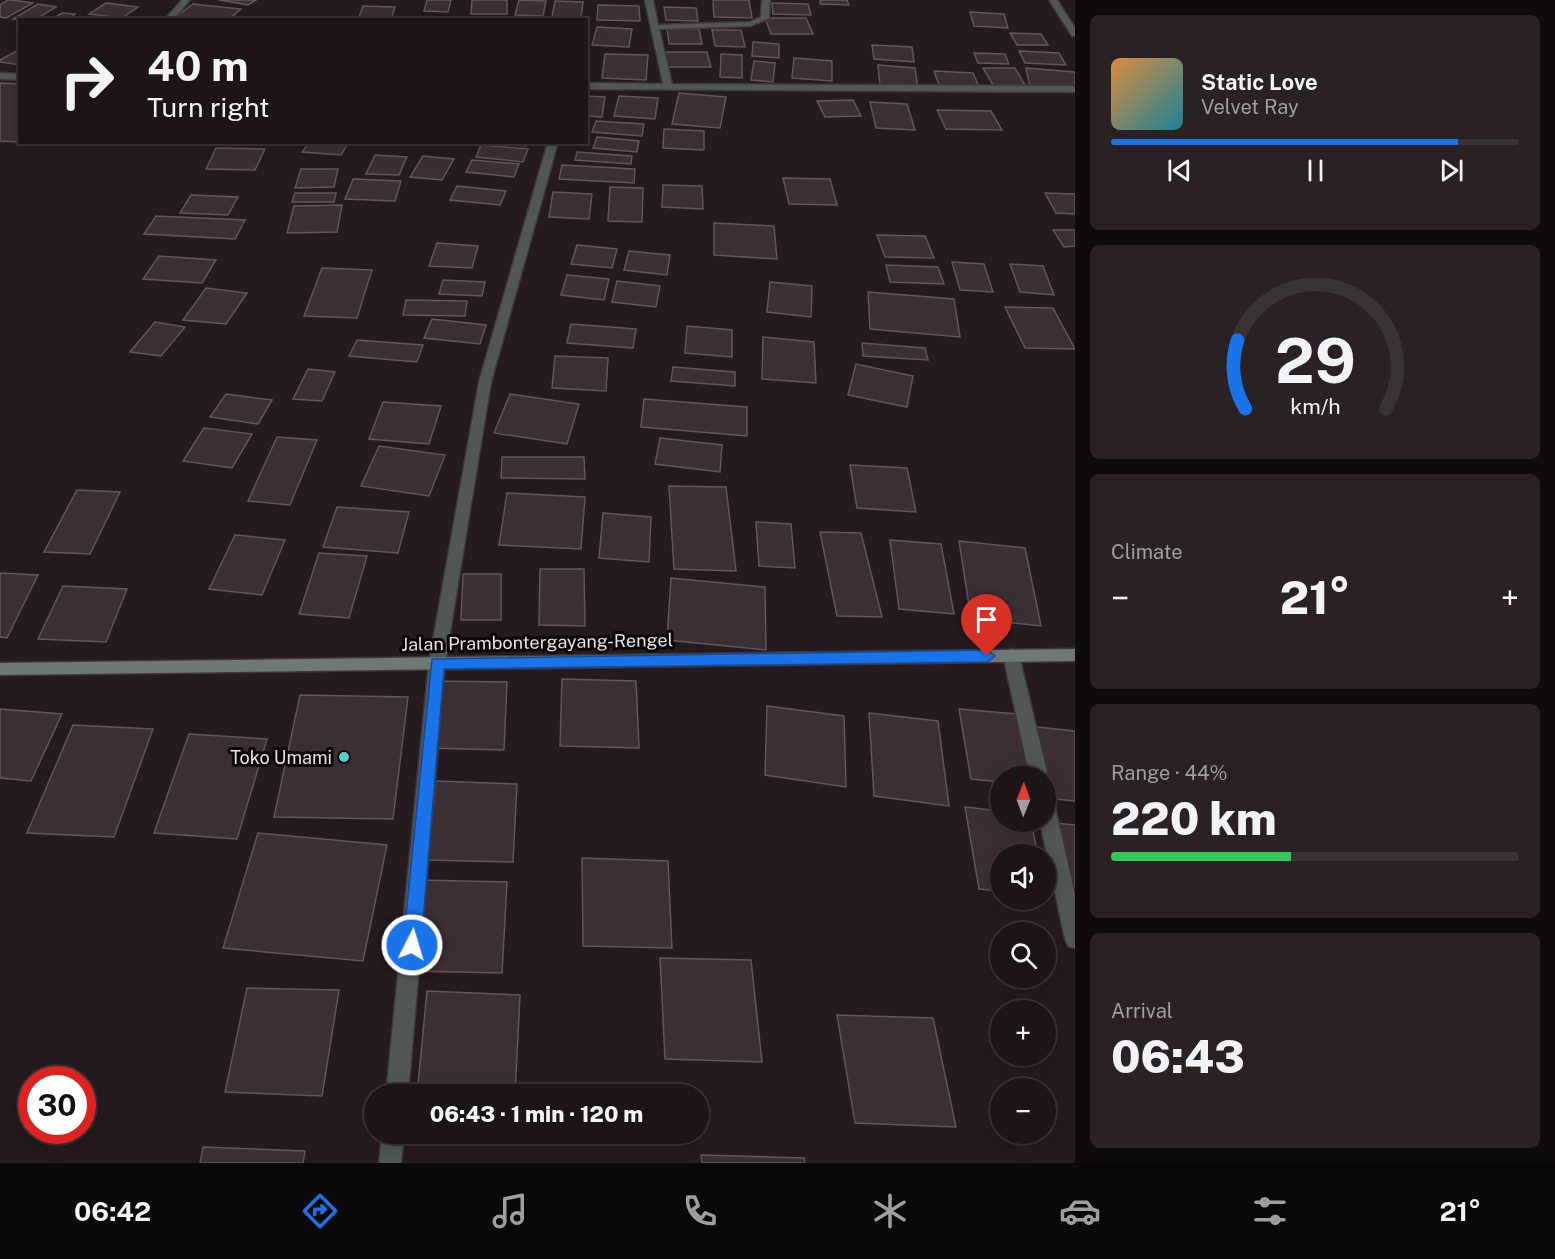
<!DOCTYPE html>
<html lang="en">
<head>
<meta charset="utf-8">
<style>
	:root { --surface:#1c1416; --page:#292123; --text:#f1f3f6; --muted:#a09ea1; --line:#3a3335; --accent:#1a73e8 }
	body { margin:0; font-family:"Public Sans",sans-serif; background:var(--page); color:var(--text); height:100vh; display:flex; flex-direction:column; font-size:22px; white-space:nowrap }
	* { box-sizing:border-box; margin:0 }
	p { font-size:20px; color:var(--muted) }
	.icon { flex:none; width:33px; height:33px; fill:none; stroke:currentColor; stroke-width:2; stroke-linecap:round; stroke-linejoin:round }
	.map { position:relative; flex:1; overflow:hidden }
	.details { display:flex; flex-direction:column; gap:15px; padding:15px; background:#0f0b0c; width:480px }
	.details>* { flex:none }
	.guide { position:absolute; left:18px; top:18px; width:570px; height:126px; border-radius:0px; box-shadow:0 3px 15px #0003,0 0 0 2px var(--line); background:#1c1416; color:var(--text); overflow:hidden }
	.needle { width:39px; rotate:1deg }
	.controls { position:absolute; left:990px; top:766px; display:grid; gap:12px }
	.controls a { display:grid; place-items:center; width:66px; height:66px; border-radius:50%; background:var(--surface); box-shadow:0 3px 15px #0003,0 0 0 2px var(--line); font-size:30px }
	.speed { position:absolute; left:18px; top:1066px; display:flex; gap:12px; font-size:30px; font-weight:700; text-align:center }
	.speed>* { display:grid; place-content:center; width:78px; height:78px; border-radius:50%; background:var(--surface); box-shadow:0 3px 15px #0003,0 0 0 2px var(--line); line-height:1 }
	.speed .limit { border:9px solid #d22; background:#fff; color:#111 }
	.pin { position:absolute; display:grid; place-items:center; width:51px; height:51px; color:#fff; margin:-62px -26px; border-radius:50% 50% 50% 0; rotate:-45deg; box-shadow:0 0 6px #0007 }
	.pin .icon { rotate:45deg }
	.me { position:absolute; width:66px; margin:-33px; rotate:5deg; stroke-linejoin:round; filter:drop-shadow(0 0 4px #0008) }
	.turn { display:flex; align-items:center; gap:21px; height:126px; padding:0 30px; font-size:27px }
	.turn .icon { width:78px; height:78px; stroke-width:2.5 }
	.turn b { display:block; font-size:42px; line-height:51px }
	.big { font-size:45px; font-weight:800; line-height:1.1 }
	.details .card { flex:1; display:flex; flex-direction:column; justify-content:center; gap:9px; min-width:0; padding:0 21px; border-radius:9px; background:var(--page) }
	.details .dial { align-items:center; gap:0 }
	.dial svg { height:156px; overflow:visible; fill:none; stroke:var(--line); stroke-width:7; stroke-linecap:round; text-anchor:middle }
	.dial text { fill:var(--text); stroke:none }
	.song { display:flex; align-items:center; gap:18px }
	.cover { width:72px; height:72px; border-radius:9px; background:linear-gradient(135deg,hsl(30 70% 55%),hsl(190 70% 35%)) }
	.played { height:6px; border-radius:3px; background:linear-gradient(90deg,var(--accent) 85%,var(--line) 85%) }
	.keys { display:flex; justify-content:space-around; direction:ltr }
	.heat { display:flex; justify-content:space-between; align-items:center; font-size:33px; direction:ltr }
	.charge { height:9px; border-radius:4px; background:linear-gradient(90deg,#34c759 44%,var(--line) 0) }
	.trip { position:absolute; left:364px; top:1084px; width:345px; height:60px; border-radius:30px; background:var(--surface); box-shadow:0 3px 15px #0003,0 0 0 2px var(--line); font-weight:800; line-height:60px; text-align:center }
	.dock { display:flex; height:96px; justify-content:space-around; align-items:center; background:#0b0809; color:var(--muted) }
	.dock .icon { width:42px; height:42px }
	.dock .selected { color:var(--accent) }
	.dock b { font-size:27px; color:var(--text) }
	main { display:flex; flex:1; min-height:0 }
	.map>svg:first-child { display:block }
</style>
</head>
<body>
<main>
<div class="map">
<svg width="1075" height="1163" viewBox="0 0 1075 1163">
	<rect width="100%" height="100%" fill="#251a1e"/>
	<!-- building -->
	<path fill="#3c2f33" stroke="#63555a" stroke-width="1.5" d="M8 0H12L33 3 6 18 0 17V5Z
		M219 0H256L248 5Z
		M427 0H451L448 12 424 11Z
		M472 0H507V14H471Z
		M519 0 546 1 543 16 515 15Z
		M713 0H749L752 18 714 17Z
		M820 0H847L849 5 820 4Z
		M555 1 583 2 581 18 552 17Z
		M106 3 138 7 122 18 89 14Z
		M772 3 808 4 811 15 773 14Z
		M38 4 56 7 35 20 13 19Z
		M193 4 241 9 228 20 174 18Z
		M598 5 639 6 640 21 597 20Z
		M363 6 395 7 391 20H358Z
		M664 7 696 8 698 21 666 20Z
		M970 12 1004 14 1008 28 974 26Z
		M62 13 75 14 67 20H51Z
		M765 18H806L813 34H771Z
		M597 27 632 29 629 47 592 45Z
		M667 28 699 29 702 44H669Z
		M712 30H741L745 47 715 46Z
		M1010 33 1041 34 1048 45H1017Z
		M753 42 779 44V58L752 56Z
		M872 45 912 47 914 62 874 59Z
		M20 49V65L0 62V60Z
		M1019 51 1059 53 1066 65 1025 63Z
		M664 52H707L711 67H667Z
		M974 53 1005 54 1009 64 978 63Z
		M605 54 648 55 646 80 602 78Z
		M721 54 742 55V78L720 77Z
		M794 58 832 61V81L792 78Z
		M754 61 775 63 773 82 751 80Z
		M878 65 915 68 918 89 880 86Z
		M983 68H1015L1025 85H993Z
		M1026 68 1075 72V90L1030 86Z
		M934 71 973 73 979 87 939 85Z
		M0 83 20 84V142L0 141Z
		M679 93 726 97 720 128 672 124Z
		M586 96 605 97 602 117 586 116Z
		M619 96 658 98 655 119 614 116Z
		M853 100 861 116 825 117 817 101Z
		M870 102 907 104 915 130 876 128Z
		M937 110 991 111 1002 130 946 129Z
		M596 121 644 124 642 136 592 132Z
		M664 129 704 131V150L663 148Z
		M597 137 639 141 637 152 593 148Z
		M309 142H349L341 155 302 152Z
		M484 142H528L526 146Z
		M481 145 528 149 523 162 476 157Z
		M216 148 265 149 255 170 206 169Z
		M577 152 632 156 631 164 575 160Z
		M375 155 407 157 399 175 366 174Z
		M423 156 454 159 442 180 410 177Z
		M472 160 519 164 514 177 466 172Z
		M562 165 635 169 634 183 559 179Z
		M301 169H338L334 187 295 188Z
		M783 178 830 179 837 205 789 204Z
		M353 179 401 181 395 201 345 199Z
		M663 185 702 186 703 209 662 207Z
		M457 186 506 191 500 205 450 200Z
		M610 187 643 188 642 222 608 221Z
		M553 192 592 194 589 219 549 217Z
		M295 193H336L334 202H292Z
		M1045 193 1075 194V214L1056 213Z
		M191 195 238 197 228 215 180 213Z
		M342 205 337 232 287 233 294 206Z
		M156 216 245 220 235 239 144 234Z
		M714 223 774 226 777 259 714 255Z
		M1053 230H1075V246L1064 247Z
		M877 235 925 236 934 258 885 257Z
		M437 243 478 246 472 268 429 266Z
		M577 245 617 249 612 268 571 264Z
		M629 251 670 255 667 275 624 270Z
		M159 256 216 260 202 283 143 279Z
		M952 262 984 264 993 292 960 290Z
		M1010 264 1043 266 1054 295 1020 292Z
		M886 265 938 267 944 284 890 282Z
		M322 268 372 270 357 318 304 316Z
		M567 275 609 279 604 300 561 295Z
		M443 280 485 282 482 296 439 294Z
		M617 281 660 286 656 307 612 302Z
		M770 282 812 286 811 317 767 312Z
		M206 288 247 293 226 324 183 320Z
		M868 292 954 299 960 337 870 329Z
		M406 300 467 301 465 316 403 315Z
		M1005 307 1053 308 1075 349 1025 348Z
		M432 319 486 325 480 344 424 338Z
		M155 322 185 327 161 356 130 352Z
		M571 324 636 329 633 348 567 343Z
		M687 326 732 330V357L685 353Z
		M763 337 814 342 816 383 762 379Z
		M357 340 423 345 417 362 349 356Z
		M862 343 925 348 928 360 863 356Z
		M555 356 608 358 606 391 552 388Z
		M856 364 913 376 907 407 848 395Z
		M673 367 735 372V386L671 381Z
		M308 369 335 372 322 401 293 399Z
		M226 394 272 400 258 424 210 417Z
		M510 394 579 404 567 444 494 433Z
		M644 399 747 407V436L641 427Z
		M383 402 441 406 429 444 369 439Z
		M204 428 252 434 232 468 183 461Z
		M277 437 317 440 290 505 248 501Z
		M660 438 722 445 720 472 655 464Z
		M379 446 445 455 429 496 361 486Z
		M502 457H584L585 479 501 478Z
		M850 465 907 468 916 512 857 508Z
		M669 486 726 487 736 571 674 569Z
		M77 490 120 492 90 554 44 552Z
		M507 493 585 497 581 549 499 545Z
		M337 507 409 512 398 553 323 547Z
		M603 513 651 517 649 562 599 558Z
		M756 522 791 524 795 568 759 566Z
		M820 532 861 533 882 617 837 616Z
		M235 535 285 540 262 595 209 589Z
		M890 540 941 544 954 614 899 609Z
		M959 541 1025 548 1041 626 971 618Z
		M319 553 367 556 349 618 299 614Z
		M540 569H584L585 626 539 625Z
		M0 573 38 575 7 638 0 637Z
		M463 574H501V620H461Z
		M671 578 765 587 766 650 667 640Z
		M63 586 127 589 106 642 38 639Z
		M562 679 636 681 639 748 560 746Z
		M433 681 507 682 504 750 425 748Z
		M300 695 408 697 393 819 274 817Z
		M767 706 844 716 846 787 765 775Z
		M0 709 62 714 31 781 0 778Z
		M959 709 1017 714 1031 777H1000V782L971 779Z
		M869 713 938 721 949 806 874 796Z
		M73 725 153 729 114 837 27 833Z
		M1027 726 1075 731V801L1046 798V777H1038Z
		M189 734 267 739 237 839 154 833Z
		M436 781 517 784 513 862 428 860Z
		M965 807 1000 811V822H1031L1038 855H1000V891L979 889Z
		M1045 822 1075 825V907L1063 906Z
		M258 833 387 845 363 961 223 948Z
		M582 858 668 861 672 948 583 946Z
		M420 880 507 882 502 973 411 971Z
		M660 958 751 960 762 1062 665 1059Z
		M247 988 339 990 322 1096 225 1092Z
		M427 991 520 995 515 1095H417Z
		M837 1015 933 1018 956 1127 855 1123Z
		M203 1147 305 1151 303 1163H200Z
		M701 1155 804 1158 805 1163H702Z"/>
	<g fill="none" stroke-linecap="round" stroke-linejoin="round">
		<defs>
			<path id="street" d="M182 0H190L173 20H164Z
				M645 0H653L658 25 750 22 761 17 762 0H770L769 18 751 26 659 29 672 84 1075 86V92L586 89V83L663 84Z
				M1049 0H1057L1075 28V36H1072Z
				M0 73 20 74V80L0 79Z
				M548 142H558L491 382 445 663 408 1095H386L429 663 479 382Z
				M1011 649 1017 651 1019 655 1048 777 1046 782V777H1030L1003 655 1005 651Z
				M1046 799 1052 801 1055 807 1075 896V948L1068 946 1065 939 1040 822H1046Z
				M382 1134H404L401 1163H379Z"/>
			<path id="secondary" d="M1075 649V661L0 675V663Z"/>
		</defs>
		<!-- street casing -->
		<use href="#street" stroke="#403639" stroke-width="3"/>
		<!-- secondary casing -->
		<use href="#secondary" stroke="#403639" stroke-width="3"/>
		<!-- street -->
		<use href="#street" fill="#515757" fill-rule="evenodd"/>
		<!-- secondary -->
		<use href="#secondary" fill="#6d7877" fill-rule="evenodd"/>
	</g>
	<!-- route -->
	<path fill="#1a73e8" stroke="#114b97" stroke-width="1.5" d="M987 650 995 656 987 662 444 669 421 945 418 951 412 954 406 951 403 945 432 659Z"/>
	<!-- markers -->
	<circle fill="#54cdc8" stroke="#0b0608" stroke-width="2" cx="344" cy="757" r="6"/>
	<g text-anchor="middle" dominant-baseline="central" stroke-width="6" stroke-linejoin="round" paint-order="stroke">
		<!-- street labels -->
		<g font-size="18" fill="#e7dfe1" stroke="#0b0608">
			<text transform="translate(537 642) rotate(-1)">Jalan Prambontergayang-Rengel</text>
		</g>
		<!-- poi labels -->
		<g font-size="18" fill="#e7dfe1" stroke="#0b0608" text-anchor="end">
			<text x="332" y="757">Toko Umami</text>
		</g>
	</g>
</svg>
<div class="controls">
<a><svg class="needle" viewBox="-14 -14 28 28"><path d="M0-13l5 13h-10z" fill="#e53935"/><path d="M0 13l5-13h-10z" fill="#a09ea1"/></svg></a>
<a><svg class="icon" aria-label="sound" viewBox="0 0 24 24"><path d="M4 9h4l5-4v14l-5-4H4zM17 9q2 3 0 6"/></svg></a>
<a><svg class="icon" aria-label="search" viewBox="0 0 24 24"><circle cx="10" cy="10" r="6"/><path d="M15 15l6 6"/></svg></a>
<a>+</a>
<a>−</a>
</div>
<div class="speed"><div class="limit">30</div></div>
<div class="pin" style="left:987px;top:656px;background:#d93025"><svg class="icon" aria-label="arrive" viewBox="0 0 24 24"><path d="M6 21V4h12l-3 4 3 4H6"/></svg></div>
<svg class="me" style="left:412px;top:945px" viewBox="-20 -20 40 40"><circle r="17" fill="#1a73e8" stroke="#fff" stroke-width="3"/><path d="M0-11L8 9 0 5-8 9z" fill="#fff"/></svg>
<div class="trip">06:43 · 1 min · 120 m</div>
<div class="guide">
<div class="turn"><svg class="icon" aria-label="right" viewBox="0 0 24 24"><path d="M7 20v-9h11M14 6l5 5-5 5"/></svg><div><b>40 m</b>Turn right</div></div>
</div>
</div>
<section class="details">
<div class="card">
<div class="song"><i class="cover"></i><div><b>Static Love</b><p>Velvet Ray</p></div></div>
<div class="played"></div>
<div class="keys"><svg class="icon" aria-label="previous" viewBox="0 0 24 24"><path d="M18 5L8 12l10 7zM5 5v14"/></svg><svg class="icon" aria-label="pause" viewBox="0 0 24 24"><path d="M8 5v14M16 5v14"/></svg><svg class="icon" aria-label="next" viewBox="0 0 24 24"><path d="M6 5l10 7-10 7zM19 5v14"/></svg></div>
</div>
<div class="card dial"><svg viewBox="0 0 100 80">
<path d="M14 69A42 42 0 1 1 86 69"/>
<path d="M14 69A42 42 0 0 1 10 34" stroke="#1a73e8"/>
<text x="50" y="56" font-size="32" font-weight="700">29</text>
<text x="50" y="72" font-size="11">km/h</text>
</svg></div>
<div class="card"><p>Climate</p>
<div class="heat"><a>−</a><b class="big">21°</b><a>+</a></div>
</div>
<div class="card"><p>Range · 44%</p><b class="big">220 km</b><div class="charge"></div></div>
<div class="card"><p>Arrival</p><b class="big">06:43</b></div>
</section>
</main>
<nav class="dock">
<b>06:42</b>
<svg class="icon selected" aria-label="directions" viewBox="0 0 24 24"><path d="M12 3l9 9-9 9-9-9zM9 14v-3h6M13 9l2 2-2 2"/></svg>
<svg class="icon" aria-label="music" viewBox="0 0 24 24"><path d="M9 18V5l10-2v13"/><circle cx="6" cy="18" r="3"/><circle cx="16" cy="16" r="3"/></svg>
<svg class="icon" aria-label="phone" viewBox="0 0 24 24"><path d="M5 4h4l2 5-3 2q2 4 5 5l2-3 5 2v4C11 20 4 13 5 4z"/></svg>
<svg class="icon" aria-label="climate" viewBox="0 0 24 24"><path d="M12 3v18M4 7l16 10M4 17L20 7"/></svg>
<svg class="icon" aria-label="car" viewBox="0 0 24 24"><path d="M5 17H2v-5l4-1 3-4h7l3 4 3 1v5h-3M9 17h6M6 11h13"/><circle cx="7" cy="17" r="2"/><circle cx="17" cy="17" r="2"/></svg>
<svg class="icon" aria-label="filters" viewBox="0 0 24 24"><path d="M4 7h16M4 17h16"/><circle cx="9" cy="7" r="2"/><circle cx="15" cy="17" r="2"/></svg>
<b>21°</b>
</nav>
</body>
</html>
